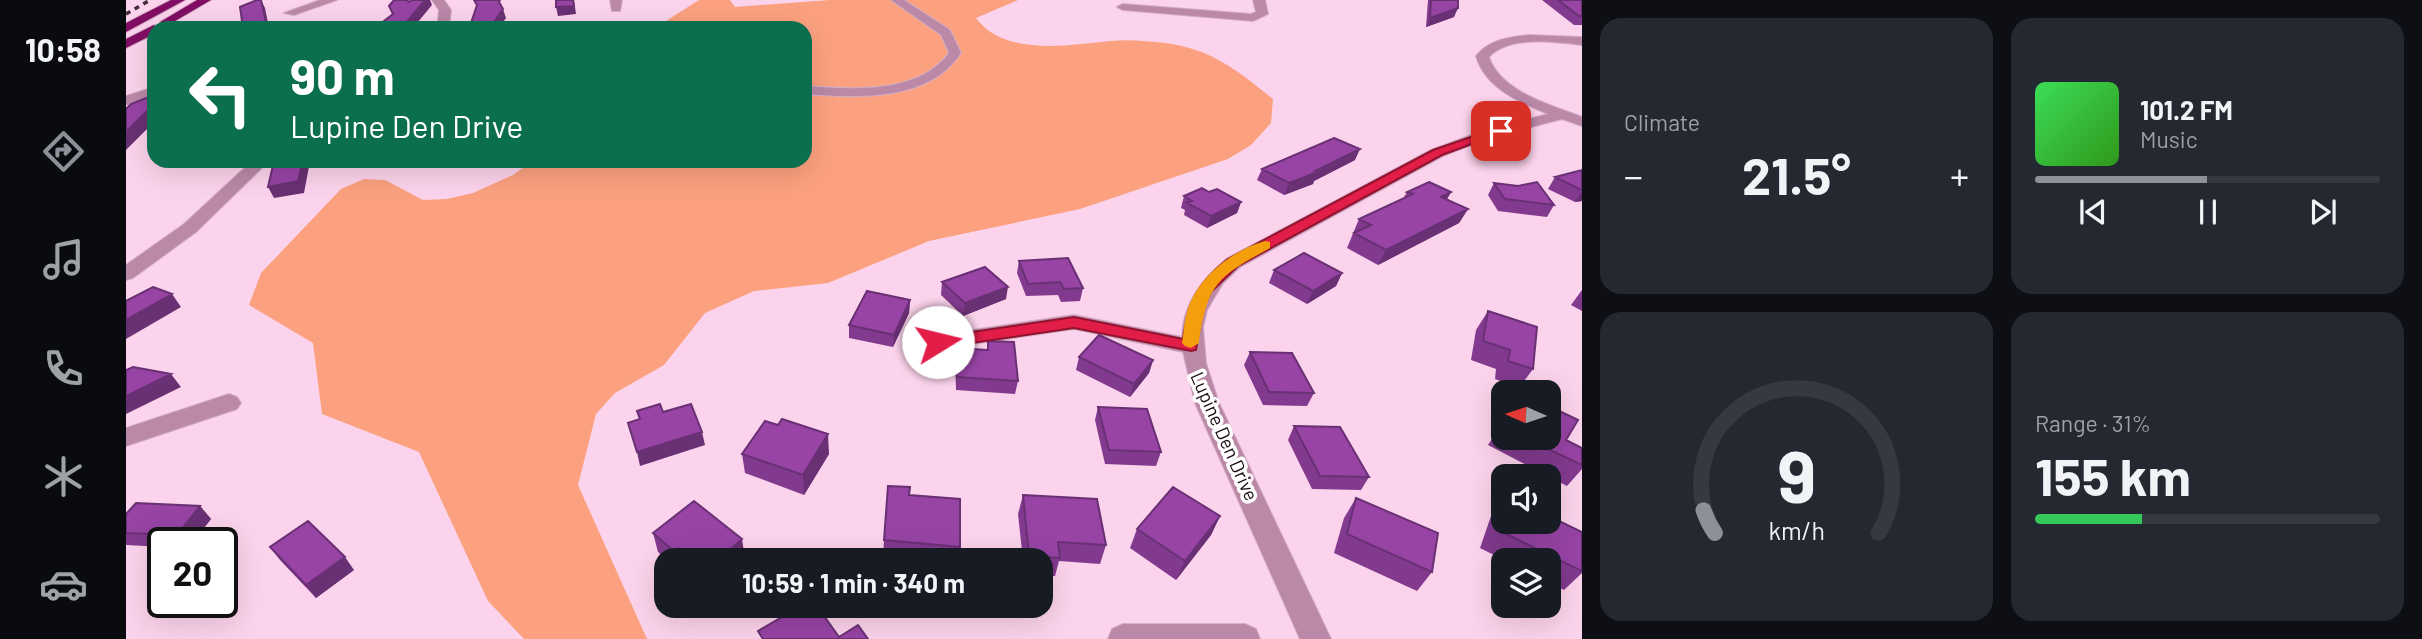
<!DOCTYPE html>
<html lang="en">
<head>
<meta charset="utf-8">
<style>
	:root { --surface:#171b24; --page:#242831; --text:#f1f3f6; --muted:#9ea1a6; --line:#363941; --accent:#8c9099 }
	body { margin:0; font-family:Barlow,sans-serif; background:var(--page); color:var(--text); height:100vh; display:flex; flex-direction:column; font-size:26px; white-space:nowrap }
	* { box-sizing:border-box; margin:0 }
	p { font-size:23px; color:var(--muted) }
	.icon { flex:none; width:38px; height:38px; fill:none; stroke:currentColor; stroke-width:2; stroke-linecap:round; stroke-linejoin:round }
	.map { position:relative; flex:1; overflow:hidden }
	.panel { display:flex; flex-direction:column; gap:18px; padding:18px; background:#0d0f14; width:840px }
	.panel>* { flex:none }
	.top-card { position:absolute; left:21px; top:21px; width:665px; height:147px; border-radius:21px; box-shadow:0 7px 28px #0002; background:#0b6e4f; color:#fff; overflow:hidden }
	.needle { width:46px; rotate:273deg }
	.tools { position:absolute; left:1365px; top:380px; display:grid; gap:14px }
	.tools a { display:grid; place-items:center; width:70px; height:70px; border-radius:14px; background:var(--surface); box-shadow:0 7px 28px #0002; font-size:35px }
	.speed { position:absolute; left:21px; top:527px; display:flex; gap:14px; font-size:35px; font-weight:700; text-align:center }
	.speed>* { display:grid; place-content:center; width:91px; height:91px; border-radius:50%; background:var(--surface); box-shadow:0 7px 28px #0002; line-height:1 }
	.speed .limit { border:4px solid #111; border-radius:10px; background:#fff; color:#111 }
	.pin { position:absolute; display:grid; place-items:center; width:60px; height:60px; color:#fff; margin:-30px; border-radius:14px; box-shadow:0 4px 10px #0006 }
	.me { position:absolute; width:77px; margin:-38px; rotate:81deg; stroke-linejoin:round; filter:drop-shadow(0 0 5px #0008) }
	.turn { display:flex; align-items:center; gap:24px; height:147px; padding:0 28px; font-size:32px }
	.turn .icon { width:91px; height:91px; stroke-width:2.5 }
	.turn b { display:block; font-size:49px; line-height:60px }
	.big { font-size:52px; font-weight:700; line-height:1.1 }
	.panel .tile { flex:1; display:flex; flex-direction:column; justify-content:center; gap:10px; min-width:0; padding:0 24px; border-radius:21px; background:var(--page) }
	.panel .dial { align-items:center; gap:0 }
	.dial svg { height:182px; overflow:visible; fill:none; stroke:var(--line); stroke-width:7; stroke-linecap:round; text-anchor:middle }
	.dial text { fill:var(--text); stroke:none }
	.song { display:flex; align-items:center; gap:21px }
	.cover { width:84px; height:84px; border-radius:10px; background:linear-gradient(135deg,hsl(130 70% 55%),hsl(110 70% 35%)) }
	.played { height:7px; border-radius:4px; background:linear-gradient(90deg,var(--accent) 50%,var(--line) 50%) }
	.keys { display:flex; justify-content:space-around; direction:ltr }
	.heat { display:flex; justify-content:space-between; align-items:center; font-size:38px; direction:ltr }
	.charge { height:10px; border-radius:5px; background:linear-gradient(90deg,#34c759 31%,var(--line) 0) }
	.panel .tiles { flex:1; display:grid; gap:18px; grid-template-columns:repeat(2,1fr) }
	.trip { position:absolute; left:528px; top:548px; width:399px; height:70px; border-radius:21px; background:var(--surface); box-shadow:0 7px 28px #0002; font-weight:700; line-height:70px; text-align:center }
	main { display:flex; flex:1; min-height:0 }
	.tabs { display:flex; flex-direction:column; width:126px; justify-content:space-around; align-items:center; background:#090b0e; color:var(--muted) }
	.tabs .icon { width:49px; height:49px }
	.tabs .selected { color:var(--accent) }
	.tabs b { font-size:32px; color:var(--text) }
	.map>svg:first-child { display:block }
</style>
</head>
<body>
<main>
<nav class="tabs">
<b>10:58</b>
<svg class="icon selected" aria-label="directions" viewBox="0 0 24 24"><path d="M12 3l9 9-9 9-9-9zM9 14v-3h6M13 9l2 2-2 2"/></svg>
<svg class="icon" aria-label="music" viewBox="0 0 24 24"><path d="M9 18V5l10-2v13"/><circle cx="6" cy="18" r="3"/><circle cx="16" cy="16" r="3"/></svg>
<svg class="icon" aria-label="phone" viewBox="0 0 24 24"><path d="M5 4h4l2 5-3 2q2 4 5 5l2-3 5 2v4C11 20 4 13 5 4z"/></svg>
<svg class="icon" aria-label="climate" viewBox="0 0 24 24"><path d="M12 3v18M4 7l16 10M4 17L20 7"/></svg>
<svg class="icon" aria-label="car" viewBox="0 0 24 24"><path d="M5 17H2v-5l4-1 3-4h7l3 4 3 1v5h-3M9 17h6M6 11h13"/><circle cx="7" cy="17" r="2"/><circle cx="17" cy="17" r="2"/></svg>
</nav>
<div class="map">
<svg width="1456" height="639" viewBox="0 0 1456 639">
	<rect width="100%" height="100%" fill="#fcd3ec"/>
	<!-- green -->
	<path fill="#fba17f" d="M573 0H604L609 7 704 0H892L850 18C879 57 942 45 985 41 1002 39 1022 41 1039 43 1086 49 1112 71 1147 99L1145 123 1125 145 1102 159 954 209 803 241 702 283 628 291 579 313 538 365 489 393 470 414 452 485 521 639H398L362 601 293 452 196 414 187 343 123 305 135 273 215 189 238 179 259 180 297 200 321 199 347 193 387 175 406 161H679V28H529Z"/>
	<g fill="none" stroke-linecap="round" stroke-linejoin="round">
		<defs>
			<path id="minor" d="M194 0H211L168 15 158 13Z
				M306 0H318L325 10 323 28H311L313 10Z
				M484 0H496L494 11H486Z
				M765 0H778L824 30 835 53C803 102 732 98 679 94V86C725 89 792 95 823 53L815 35Z
				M1127 0H1139L1142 14 1127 21 997 10 991 7 997 4 1125 14 1130 12Z
				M1403 35 1456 37V45C1428 42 1384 35 1363 57 1375 92 1425 105 1456 117V126L1436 119 1363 138 1317 156 1114 267 1097 283 1081 310 1077 327 1080 363 1093 403 1205 639H1174L1069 403 1057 352 948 329 812 349 804 347 801 342 804 337 812 335 948 315 1056 337C1057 303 1076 280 1100 259L1305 150 1353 132 1422 114C1393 102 1359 88 1350 56 1363 40 1382 37 1403 35Z
				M28 87V96L0 105V96Z
				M126 161H143L70 232 7 278 0 280V265L58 224Z
				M103 394 111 397 115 403 111 409 0 446V428Z
				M997 624H1119L1130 629 1134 639H982L986 629Z"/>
			<path id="highway" d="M45 0H59L0 32V23Z
				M71 0H85L44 24 34 22Z
				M28 25 33 28H28V34L0 48V39Z"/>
		</defs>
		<!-- minor casing -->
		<use href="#minor" stroke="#d4afc6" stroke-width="2"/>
		<!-- highway casing -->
		<use href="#highway" stroke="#d4afc6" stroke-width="2"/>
		<!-- minor -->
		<use href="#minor" fill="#bb88a8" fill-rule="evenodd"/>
		<!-- highway -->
		<use href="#highway" fill="#810e64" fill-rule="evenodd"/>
		<!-- rail -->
		<path stroke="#442f3c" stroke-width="3.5" stroke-dasharray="5 5" stroke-linecap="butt" d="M0 14 24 0"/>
	</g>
	<!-- wall -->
	<path fill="#823a8e" d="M1302 0H1332L1328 17 1300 27Z
		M1416 0H1456V25H1448Z
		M1229 160 1188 181 1187 184 1158 195 1131 180 1136 169Z
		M47 161H89L81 167H51Z
		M359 161H389L386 165H361Z
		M1456 170V201L1449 202 1422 189 1429 177Z
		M1368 183 1428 205 1421 217 1372 211 1362 195Z
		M1083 192 1115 202 1111 213 1081 228 1058 215 1059 210 1055 208 1058 196Z
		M1281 192H1325L1321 199 1342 209 1333 223 1252 265 1221 248 1233 219 1277 199Z
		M893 261 957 288 954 301 935 302 932 295 900 296 891 273Z
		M1148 270 1216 273 1210 286 1181 304 1143 283Z
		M816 282 880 299 837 316 815 295Z
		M1456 290V311L1445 305Z
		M784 300 783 313 767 347 723 338V325Z
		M1362 311 1407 369 1393 388 1369 379 1370 369 1345 360 1350 330Z
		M862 341 892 381 889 394 830 390 829 361 831 348 861 350Z
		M1124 352 1188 393 1181 406 1137 405 1118 365Z
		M953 357 1027 360 1023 373 1004 397 950 370Z
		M972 407 1035 452 1030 466 979 464 969 420Z
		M1377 422V438H1423L1456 448V469L1441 486 1362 445Z
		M1168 426 1243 477 1235 490 1186 489 1162 440Z
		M616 454H703L678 495 619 473Z
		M783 495 834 547 832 560 757 559 758 540Z
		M897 495 980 545 974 564 933 561 929 576H915V560H897L892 514Z
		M1230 498 1306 572 1291 591 1208 553 1218 518Z
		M1377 501V522L1456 532V573L1438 590 1423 583V560H1378L1354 548 1365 516Z
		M74 506 85 519 67 542H37V547L0 545V514Z
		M1094 516 1085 535 1050 580 1004 548 1011 529Z
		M527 533 619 558 616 560H541L532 552Z
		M144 547 228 570 190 598 154 560Z"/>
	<!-- shaded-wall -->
	<path fill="#6a3074" d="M135 0 139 8 143 28H117Z
		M299 0H304L306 5 287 28H276Z
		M448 0 450 14 432 16 430 7Z
		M1332 8 1328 17 1300 27 1304 18Z
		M377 9 380 18 373 28H364Z
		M28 104V122L0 150V132Z
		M1234 149 1229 160 1188 181 1187 184 1158 195 1163 183Z
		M78 161H89L81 167Z
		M177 161H184L178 193 148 198 142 187Z
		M1325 192 1317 206 1315 197Z
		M1456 192V201L1449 202Z
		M1115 202 1111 213 1081 228 1085 216Z
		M1342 209 1333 223 1252 265 1260 250Z
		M1216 273 1210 286 1181 304 1187 291Z
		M882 287 880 299 837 316 839 303Z
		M46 294 55 307 0 339V320Z
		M784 300 783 313 767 347 768 335Z
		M1027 360 1023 373 1004 397 1008 384Z
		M45 374 55 387 0 414V396Z
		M576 432 579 445 514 466 511 452Z
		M702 434 703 454 678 495 677 475Z
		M74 506 85 519 67 542H57L51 535Z
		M1094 516 1085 535 1050 580 1059 561Z
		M616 539 619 558 616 560H592Z
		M219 557 228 570 190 598 180 585Z"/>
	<!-- building -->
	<path fill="#9744a5" stroke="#6a3074" stroke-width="2" d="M131 0H135L140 22 117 28 114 7Z
		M268 0H281L283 2 286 0H299L276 28H249L267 14 263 6Z
		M348 0H374L373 2 377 9 364 28H341L345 23 351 5Z
		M430 0H447L448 6 430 7Z
		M1305 0H1332V8L1304 18Z
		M1432 0H1456V16H1453Z
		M28 95V104L0 132V109L5 104Z
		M1208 138 1234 149 1189 171 1192 172 1163 183 1136 169Z
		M148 161H177L172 181 142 187Z
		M1456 170V190L1429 177Z
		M1303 182 1325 192 1315 197 1342 209 1260 250 1228 233 1245 225 1233 219 1287 194 1281 192Z
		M1411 182 1428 205 1379 199 1368 183 1392 186Z
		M1076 188 1083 192 1091 189 1115 202 1085 216 1061 203 1066 201 1058 196Z
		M1178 253 1216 273 1187 291 1148 270Z
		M942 258 957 288 938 289 934 282 902 284 893 261Z
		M859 267 882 287 839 303 816 282Z
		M27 287 46 294 0 320V301Z
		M741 291 784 300 768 335 723 325Z
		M1362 311 1411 327 1407 369 1382 361 1384 350 1357 341Z
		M973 335 1027 360 1008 384 953 357Z
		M862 341 888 342 892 381 831 377V348L862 350Z
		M1124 352 1166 353 1188 393 1143 392Z
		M7 367 45 374 0 396V370Z
		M534 404 537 412 565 404 576 432 511 452 502 423 514 419 511 411Z
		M1423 406 1452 420 1440 440 1456 448V465L1399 438H1423Z
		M972 407 1021 409 1035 452 983 450Z
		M656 419 702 434 677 475 616 454 639 421 652 425Z
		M1168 426 1214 427 1243 477 1194 476Z
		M762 486 784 487 783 495 834 499V547L758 540Z
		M1047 487 1094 516 1059 561 1011 529Z
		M897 495 971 499 980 545 932 542 934 558 903 556Z
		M1230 498 1312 533 1306 572 1221 534Z
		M568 501 616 539 592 560H558L527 533Z
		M10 503 74 506 51 535 0 533V514Z
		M1377 508V522H1423V516L1456 532V571L1370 529Z
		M182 521 219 557 180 585 144 547Z
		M675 606H691L713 637 732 625 742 639H637L632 631Z"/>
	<!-- route -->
	<path fill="#e11d48" stroke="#92132f" stroke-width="2" d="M1371 128 1381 131 1316 155 1112 266 1085 292 1077 309 1070 350 1065 351 948 328 812 348 804 342 812 337 948 317 1057 339C1063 301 1071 283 1102 259L1307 150Z"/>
	<!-- slow -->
	<path fill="#f59e0b" d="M1139 241 1144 242V248C1093 276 1081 283 1073 343L1065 348 1059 346 1056 343C1058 332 1058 320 1062 309 1072 277 1107 250 1139 241Z"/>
	<g text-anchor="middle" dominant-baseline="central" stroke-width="7" stroke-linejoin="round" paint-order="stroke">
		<!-- street labels -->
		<g font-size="19" fill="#1d0c17" stroke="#fff">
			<text transform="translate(1099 436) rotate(66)">Lupine Den Drive</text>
		</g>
	</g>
</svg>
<div class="tools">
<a><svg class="needle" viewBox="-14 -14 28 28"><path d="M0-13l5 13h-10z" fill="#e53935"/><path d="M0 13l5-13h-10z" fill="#9ea1a6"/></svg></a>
<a><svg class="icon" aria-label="sound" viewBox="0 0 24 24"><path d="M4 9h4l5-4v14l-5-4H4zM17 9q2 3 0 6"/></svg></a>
<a><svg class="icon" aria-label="layers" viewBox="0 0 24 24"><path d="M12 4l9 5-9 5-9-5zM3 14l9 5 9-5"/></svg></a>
</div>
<div class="speed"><div class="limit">20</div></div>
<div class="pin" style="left:1375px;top:131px;background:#d93025"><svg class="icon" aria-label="arrive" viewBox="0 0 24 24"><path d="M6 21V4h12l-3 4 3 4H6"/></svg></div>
<svg class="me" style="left:812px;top:342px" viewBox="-20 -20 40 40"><circle r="19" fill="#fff"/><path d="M0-13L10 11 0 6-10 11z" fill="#e11d48"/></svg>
<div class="trip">10:59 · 1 min · 340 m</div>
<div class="top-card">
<div class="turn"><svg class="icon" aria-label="left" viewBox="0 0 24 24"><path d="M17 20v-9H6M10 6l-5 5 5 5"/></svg><div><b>90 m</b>Lupine Den Drive</div></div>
</div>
</div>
<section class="panel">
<div class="tiles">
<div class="tile"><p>Climate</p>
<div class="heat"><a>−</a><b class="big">21.5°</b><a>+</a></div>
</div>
<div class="tile">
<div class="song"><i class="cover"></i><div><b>101.2 FM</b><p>Music</p></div></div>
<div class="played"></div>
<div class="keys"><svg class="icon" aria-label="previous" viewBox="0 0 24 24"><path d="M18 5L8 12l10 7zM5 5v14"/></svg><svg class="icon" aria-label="pause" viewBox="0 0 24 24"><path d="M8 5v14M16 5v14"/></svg><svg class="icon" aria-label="next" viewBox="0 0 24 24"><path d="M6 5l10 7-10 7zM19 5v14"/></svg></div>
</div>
<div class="tile dial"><svg viewBox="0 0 100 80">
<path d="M14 69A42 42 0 1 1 86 69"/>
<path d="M14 69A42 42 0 0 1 9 59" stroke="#8c9099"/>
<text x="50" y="56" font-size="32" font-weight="700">9</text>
<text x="50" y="72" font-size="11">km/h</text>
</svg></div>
<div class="tile"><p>Range · 31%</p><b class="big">155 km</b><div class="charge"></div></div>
</div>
</section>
</main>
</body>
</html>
